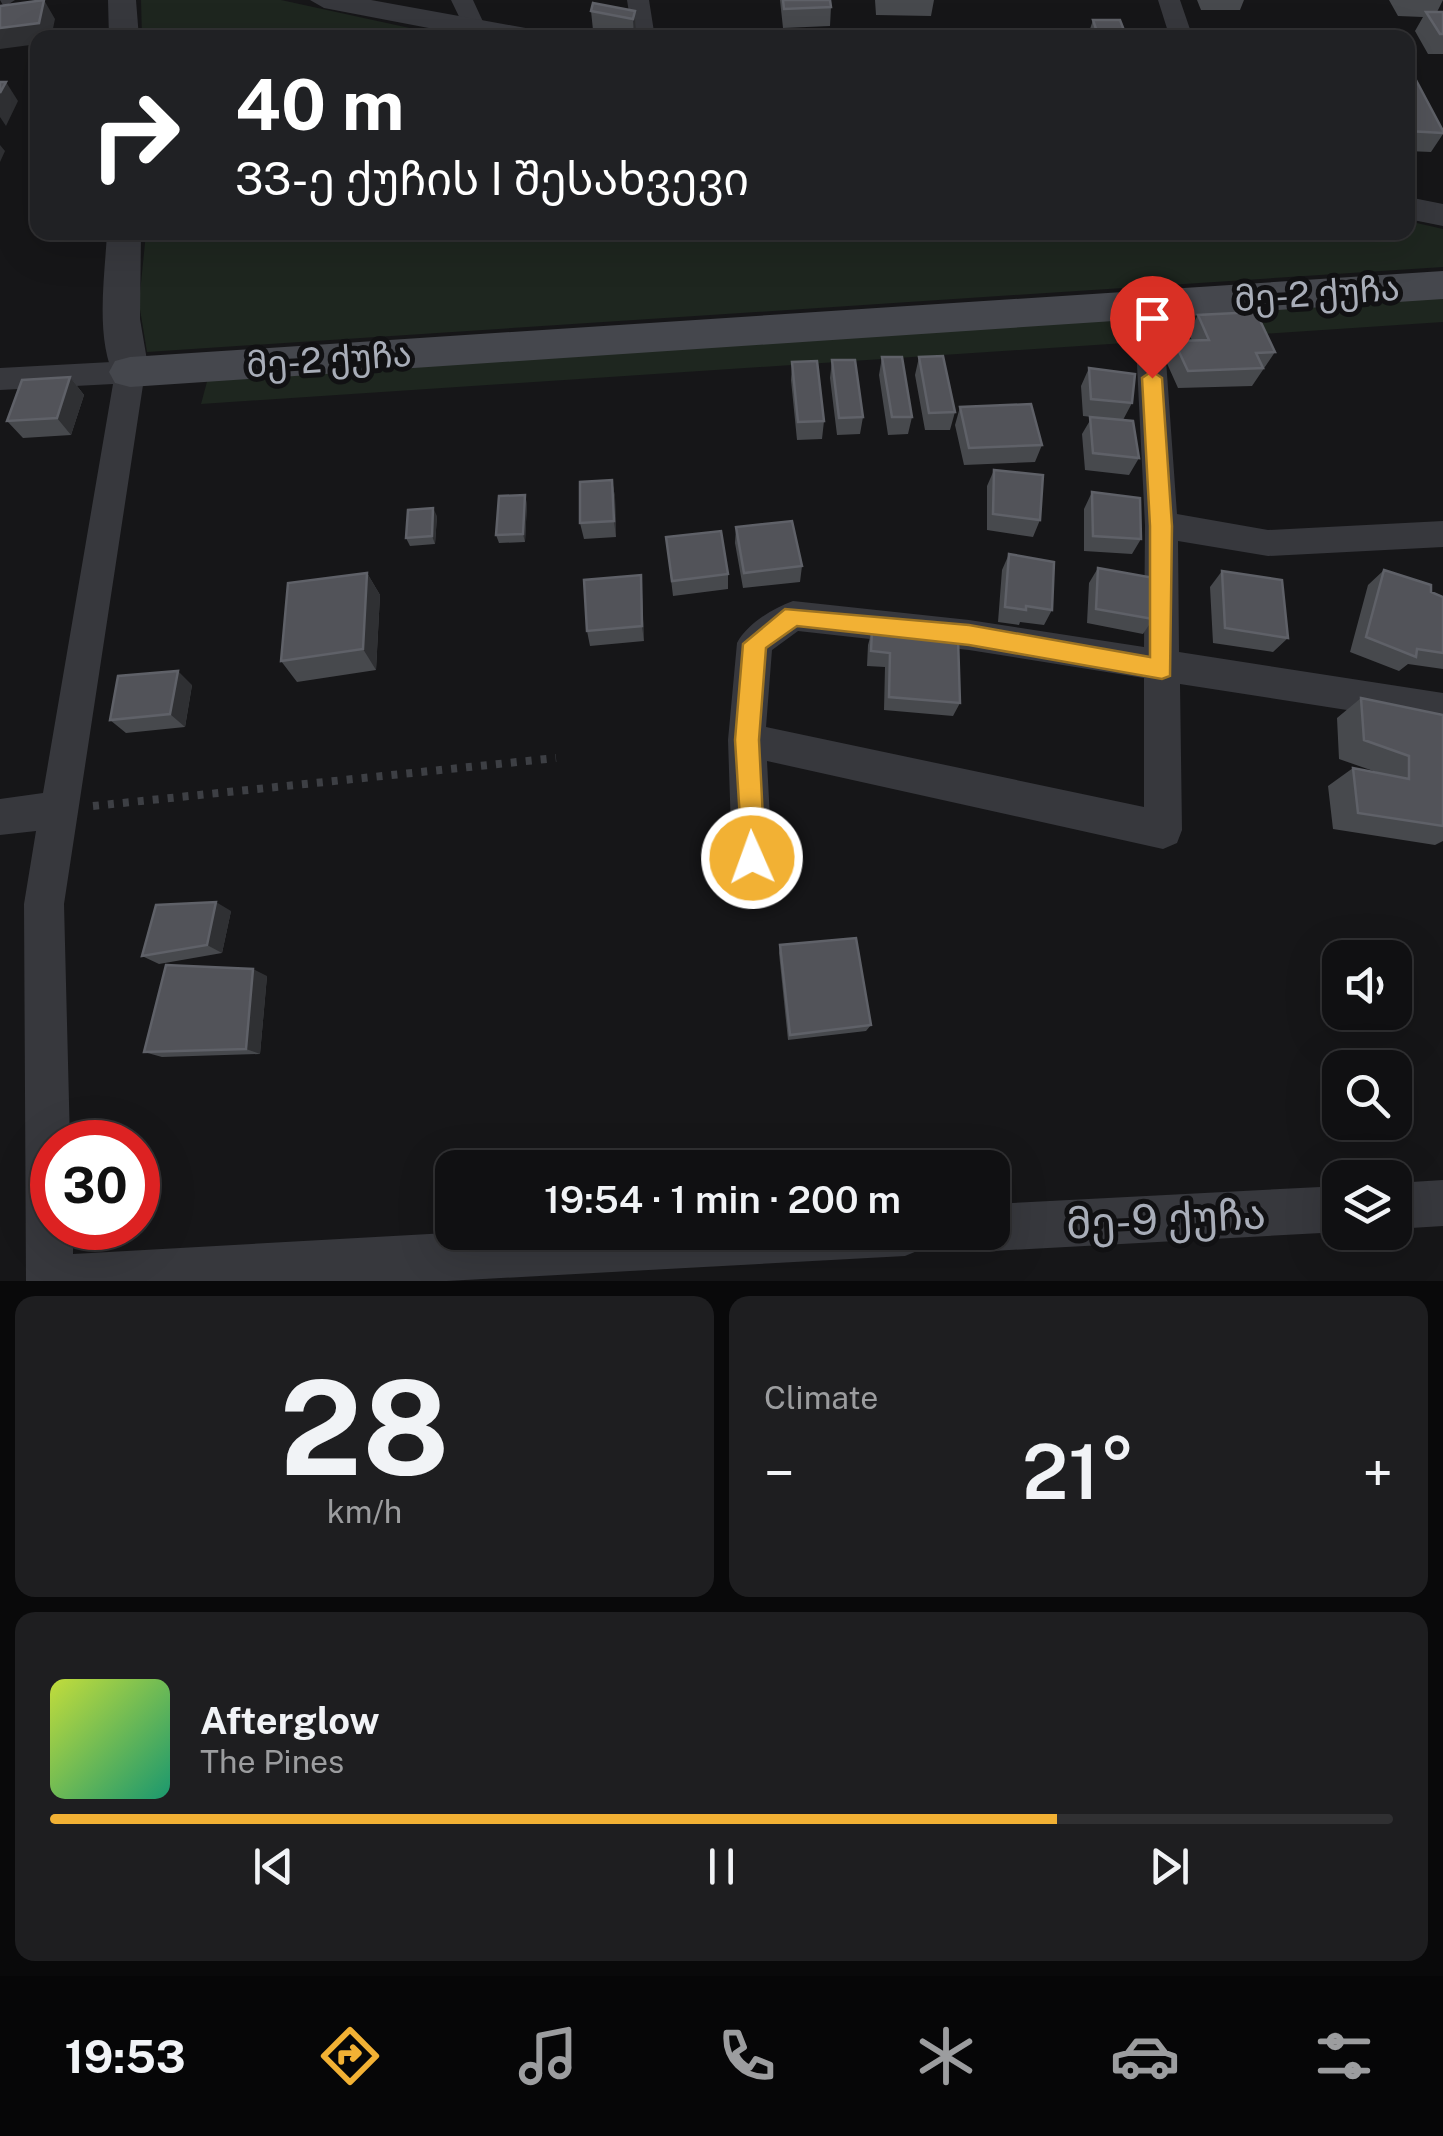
<!DOCTYPE html>
<html lang="en">
<head>
<meta charset="utf-8">
<style>
	:root { --surface:#101012; --page:#1e1e20; --text:#f1f3f6; --muted:#9c9d9f; --line:#303032; --accent:#f2b134 }
	body { margin:0; font-family:"Public Sans","Noto Sans Georgian",sans-serif; background:var(--page); color:var(--text); height:100vh; display:flex; flex-direction:column; font-size:38px; white-space:nowrap }
	* { box-sizing:border-box; margin:0 }
	p { font-size:32px; color:var(--muted) }
	.icon { flex:none; width:55px; height:55px; fill:none; stroke:currentColor; stroke-width:2; stroke-linecap:round; stroke-linejoin:round }
	.map { position:relative; height:1281px; overflow:hidden }
	.details { display:flex; flex-direction:column; gap:15px; padding:15px; background:#09090a; flex:1 }
	.details>* { flex:none }
	.banner { position:absolute; left:30px; top:30px; width:1385px; height:210px; border-radius:20px; box-shadow:0 10px 40px #0002,0 0 0 2px var(--line); background:#202124; color:#fff; overflow:hidden }
	.fabs { position:absolute; left:1322px; top:940px; display:grid; gap:20px }
	.fabs a { display:grid; place-items:center; width:90px; height:90px; border-radius:20px; background:var(--surface); box-shadow:0 10px 40px #0002,0 0 0 2px var(--line); font-size:50px }
	.speed { position:absolute; left:30px; top:1120px; display:flex; gap:20px; font-size:50px; font-weight:700; text-align:center }
	.speed>* { display:grid; place-content:center; width:130px; height:130px; border-radius:50%; background:var(--surface); box-shadow:0 10px 40px #0002,0 0 0 2px var(--line); line-height:1 }
	.speed .limit { border:15px solid #d22; background:#fff; color:#111 }
	.pin { position:absolute; display:grid; place-items:center; width:85px; height:85px; color:#fff; margin:-102px -42px; border-radius:50% 50% 50% 0; rotate:-45deg; box-shadow:0 0 10px #0007 }
	.pin .icon { rotate:45deg }
	.me { position:absolute; width:110px; margin:-55px; rotate:358deg; stroke-linejoin:round; filter:drop-shadow(0 0 8px #0008) }
	.turn { display:flex; align-items:center; gap:35px; height:210px; padding:0 40px; font-size:45px }
	.turn .icon { width:130px; height:130px; stroke-width:2.5 }
	.turn b { display:block; font-size:70px; line-height:85px }
	.big { font-size:75px; font-weight:600; line-height:1.1 }
	.details .tile { flex:1; display:flex; flex-direction:column; justify-content:center; gap:15px; min-width:0; padding:0 35px; border-radius:20px; background:var(--page) }
	.details .dial { align-items:center; gap:0 }
	.dial b { font-size:130px; line-height:1 }
	.song { display:flex; align-items:center; gap:30px }
	.cover { width:120px; height:120px; border-radius:15px; background:linear-gradient(135deg,hsl(70 70% 55%),hsl(160 70% 35%)) }
	.played { height:10px; border-radius:5px; background:linear-gradient(90deg,var(--accent) 75%,var(--line) 75%) }
	.keys { display:flex; justify-content:space-around; direction:ltr }
	.heat { display:flex; justify-content:space-between; align-items:center; font-size:55px; direction:ltr }
	.details .tiles { flex:1; display:grid; gap:15px; grid-template-columns:1fr 1fr }
	.tile:last-child { grid-column:span 2 }
	.trip { position:absolute; left:435px; top:1150px; width:575px; height:100px; border-radius:20px; background:var(--surface); box-shadow:0 10px 40px #0002,0 0 0 2px var(--line); font-weight:600; line-height:100px; text-align:center }
	.menu { display:flex; height:160px; justify-content:space-around; align-items:center; background:#060607; color:var(--muted) }
	.menu .icon { width:70px; height:70px }
	.menu .active { color:var(--accent) }
	.menu b { font-size:45px; color:var(--text) }
	.map>svg:first-child { display:block }
</style>
</head>
<body>
<div class="map">
<svg width="1443" height="1281" viewBox="0 0 1443 1281">
	<rect width="100%" height="100%" fill="#161618"/>
	<!-- green -->
	<path fill="#1e261f" d="M141 0H281L451 37H142Z
		M1408 221 1443 229V267L147 352 139 303 146 233 1408 232Z
		M1443 295V322L201 404 208 378Z"/>
	<g fill="none" stroke-linecap="round" stroke-linejoin="round">
		<!-- path -->
		<path stroke="#3d3f44" stroke-width="8" stroke-dasharray="6 9" stroke-linecap="butt" d="M93 806 556 758"/>
		<!-- minor -->
		<path fill="#37383d" fill-rule="evenodd" d="M0 0H15L4 7Z
			M451 0H473L485 26 482 31H466Z
			M627 0H649L655 38H633Z
			M1158 0H1180L1193 38H1170Z
			M1148 294 1162 304 1177 514 1268 530 1443 521V547L1268 556 1178 541 1179 652 1443 693V725L1180 684 1182 830 1177 843 1163 849 767 761 772 858 766 872 752 877 738 872 732 858 728 740 737 643C747 624 773 608 793 601L969 620 1144 647 1145 525 1134 304ZM798 631 969 650 1144 678V807L766 727 772 650Z
			M130 361 140 364 145 372 64 904 70 1142H52V1228H73V1254L465 1232H928L922 1249 905 1256 447 1281H26L24 904 36 831 0 835V799L43 793 113 384 0 390V368Z
			M1443 1180V1226L1395 1229V1183Z
			M1340 1186V1232L992 1251 975 1245 970 1232H992V1204Z"/>
		<!-- tertiary -->
		<path fill="#37383d" fill-rule="evenodd" d="M108 0H136L139 38H109Z
			M310 0H371L531 29 545 38H481L324 8Z
			M1408 197 1443 204V226L1408 219Z
			M107 232H141L140 319 149 372 143 382 130 386 117 382C94 341 105 277 107 232Z"/>
		<!-- secondary -->
		<path fill="#45474d" fill-rule="evenodd" d="M1443 271V299L130 387 115 383 109 372 115 361 130 357Z"/>
	</g>
	<!-- wall -->
	<path fill="#47494d" d="M780 0H830L831 7 830 26 783 28Z
		M875 0H934L931 16 876 15Z
		M1197 0H1244L1240 10H1201Z
		M1389 0H1443L1437 12H1443V54H1428L1415 31 1423 17 1398 16Z
		M591 11H635L636 30 635 38 593 30Z
		M1093 20 1127 38H1093L1090 29Z
		M1408 65 1443 131V134L1431 152 1408 151Z
		M1198 315 1275 352 1252 386 1178 388 1165 359 1174 341 1192 340 1188 333Z
		M882 357 912 417 908 434 888 435 879 375Z
		M919 357 955 412 950 430H925L915 375Z
		M832 360 863 417 860 434 837 435 830 378Z
		M792 362 824 421 822 439 797 440 791 380Z
		M1089 368 1132 403 1123 420 1139 458 1129 475 1085 470 1082 434 1092 417 1083 416 1081 386Z
		M70 377 84 395 71 435 23 438 7 421Z
		M960 407 1042 445 1035 462 964 465 955 425Z
		M994 470 1040 520 1033 537 987 530V486Z
		M612 480 615 497 616 537 584 539 580 523Z
		M1092 492 1141 539 1132 554 1084 551V509Z
		M527 503 525 542 499 543 496 535Z
		M437 516 435 544 410 546 406 538Z
		M736 527 802 566 800 582 743 588 735 543Z
		M666 537 728 574V589L673 596Z
		M1009 554 1052 610 1044 625 1020 622 1019 625 998 622 1002 570Z
		M1098 568 1153 619 1143 634 1087 623 1089 583Z
		M1384 570 1443 597V669L1408 664 1399 671 1350 652 1368 585Z
		M1222 571 1288 638 1273 652 1213 643 1210 587Z
		M367 573 380 595 376 670 297 682 281 661Z
		M641 575 644 641 590 646 587 631Z
		M872 630 960 703 953 716 884 710 885 667 867 666 868 645Z
		M192 685 185 727 126 733 110 720Z
		M1361 698 1443 715V841L1435 845 1333 829 1328 786 1353 768 1382 774 1339 759 1337 718Z
		M231 911 222 953 159 964 142 956Z
		M780 945 871 1025 866 1031 788 1040 779 953Z
		M267 976 260 1054 162 1057 144 1052Z"/>
	<!-- shaded-wall -->
	<path fill="#2f3033" d="M44 0 55 19 51 38H38V44L0 49V28Z
		M635 11 636 30 634 38 633 19Z
		M6 82 18 101 6 126 0 117V93Z
		M0 145 5 151 0 162Z
		M70 377 84 395 71 435 57 418Z
		M612 480 615 497 616 537 614 521Z
		M525 495 527 503 525 542 523 534Z
		M433 508 437 516 435 544 432 536Z
		M367 573 380 595 376 670 363 649Z
		M641 575 642 590 644 641 642 626Z
		M178 671 192 685 185 727 170 714Z
		M216 902 231 911 222 953 207 945Z
		M253 969 267 976 260 1054 246 1049Z"/>
	<!-- building -->
	<path fill="#525359" stroke="#5f6168" stroke-width="2.5" d="M44 0 39 23 0 28V6Z
		M783 0H830L831 7 784 9Z
		M593 3 635 11 633 19 591 11Z
		M1426 12H1443V34H1440Z
		M1093 20H1120L1127 38H1099Z
		M1408 65 1443 131V133L1408 131Z
		M0 82H6L0 93Z
		M1256 312 1275 352 1256 353 1263 368 1188 371 1174 341 1209 340 1198 315Z
		M943 356 955 412 929 413 919 357Z
		M882 357H902L912 417H892Z
		M832 360H855L863 417 839 418Z
		M817 361 824 421 798 422 792 362Z
		M1089 368 1135 374 1132 403 1091 399Z
		M70 377 57 418 7 421 22 380Z
		M1031 404 1042 445 969 448 960 407Z
		M1090 417 1133 421 1139 458 1093 453Z
		M994 470 1043 475 1040 520 993 514Z
		M612 480 614 521 580 523V482Z
		M1092 492 1140 498 1141 539 1093 536Z
		M525 495 523 534 496 535 499 496Z
		M433 508 432 536 406 538 408 510Z
		M792 521 802 566 744 573 736 527Z
		M721 531 728 574 672 581 666 537Z
		M1009 554 1054 562 1052 610 1026 606V610L1005 607Z
		M1098 568 1154 578 1153 619 1096 609Z
		M1384 570 1431 585V592L1443 597V653L1417 649 1416 657 1366 637Z
		M1222 571 1282 580 1288 638 1225 628Z
		M367 573 363 649 281 661 288 583Z
		M641 575 642 626 587 631 584 580Z
		M872 630 958 638 960 703 889 697 890 653 871 651Z
		M178 671 170 714 110 720 118 676Z
		M1361 698 1443 715V826L1358 813 1353 768 1409 779V756L1364 740Z
		M216 902 207 945 142 956 156 905Z
		M856 938 871 1025 790 1035 780 945Z
		M166 965 253 969 246 1049 144 1052Z"/>
	<!-- route -->
	<path fill="#f2b134" stroke="#9d7322" stroke-width="2.5" d="M1152 371 1162 378 1172 526 1170 676 1162 679 969 645 797 626 766 648 759 740 765 858 761 867 752 870 743 867 735 740 743 644 785 609 969 625 1150 657V526L1142 378Z"/>
	<g text-anchor="middle" dominant-baseline="central" stroke-width="10" stroke-linejoin="round" paint-order="stroke">
		<!-- street labels -->
		<g font-size="35" fill="#a8adb8" stroke="#111113">
			<text transform="translate(1317 293) rotate(-4)">მე-2 ქუჩა</text>
			<text transform="translate(329 359) rotate(-4)">მე-2 ქუჩა</text>
		</g>
		<!-- near-street labels -->
		<g font-size="42" fill="#a8adb8" stroke="#111113">
			<text transform="translate(1166 1218) rotate(-3)">მე-9 ქუჩა</text>
		</g>
	</g>
</svg>
<div class="fabs">
<a><svg class="icon" aria-label="sound" viewBox="0 0 24 24"><path d="M4 9h4l5-4v14l-5-4H4zM17 9q2 3 0 6"/></svg></a>
<a><svg class="icon" aria-label="search" viewBox="0 0 24 24"><circle cx="10" cy="10" r="6"/><path d="M15 15l6 6"/></svg></a>
<a><svg class="icon" aria-label="layers" viewBox="0 0 24 24"><path d="M12 4l9 5-9 5-9-5zM3 14l9 5 9-5"/></svg></a>
</div>
<div class="speed"><div class="limit">30</div></div>
<div class="pin" style="left:1152px;top:378px;background:#d93025"><svg class="icon" aria-label="arrive" viewBox="0 0 24 24"><path d="M6 21V4h12l-3 4 3 4H6"/></svg></div>
<svg class="me" style="left:752px;top:858px" viewBox="-20 -20 40 40"><circle r="17" fill="#f2b134" stroke="#fff" stroke-width="3"/><path d="M0-11L8 9 0 5-8 9z" fill="#fff"/></svg>
<div class="trip">19:54 · 1 min · 200 m</div>
<div class="banner">
<div class="turn"><svg class="icon" aria-label="right" viewBox="0 0 24 24"><path d="M7 20v-9h11M14 6l5 5-5 5"/></svg><div><b>40 m</b>33-ე ქუჩის I შესახვევი</div></div>
</div>
</div>
<section class="details">
<div class="tiles">
<div class="tile dial"><b>28</b><p>km/h</p></div>
<div class="tile"><p>Climate</p>
<div class="heat"><a>−</a><b class="big">21°</b><a>+</a></div>
</div>
<div class="tile">
<div class="song"><i class="cover"></i><div><b>Afterglow</b><p>The Pines</p></div></div>
<div class="played"></div>
<div class="keys"><svg class="icon" aria-label="previous" viewBox="0 0 24 24"><path d="M18 5L8 12l10 7zM5 5v14"/></svg><svg class="icon" aria-label="pause" viewBox="0 0 24 24"><path d="M8 5v14M16 5v14"/></svg><svg class="icon" aria-label="next" viewBox="0 0 24 24"><path d="M6 5l10 7-10 7zM19 5v14"/></svg></div>
</div>
</div>
</section>
<nav class="menu">
<b>19:53</b>
<svg class="icon active" aria-label="directions" viewBox="0 0 24 24"><path d="M12 3l9 9-9 9-9-9zM9 14v-3h6M13 9l2 2-2 2"/></svg>
<svg class="icon" aria-label="music" viewBox="0 0 24 24"><path d="M9 18V5l10-2v13"/><circle cx="6" cy="18" r="3"/><circle cx="16" cy="16" r="3"/></svg>
<svg class="icon" aria-label="phone" viewBox="0 0 24 24"><path d="M5 4h4l2 5-3 2q2 4 5 5l2-3 5 2v4C11 20 4 13 5 4z"/></svg>
<svg class="icon" aria-label="climate" viewBox="0 0 24 24"><path d="M12 3v18M4 7l16 10M4 17L20 7"/></svg>
<svg class="icon" aria-label="car" viewBox="0 0 24 24"><path d="M5 17H2v-5l4-1 3-4h7l3 4 3 1v5h-3M9 17h6M6 11h13"/><circle cx="7" cy="17" r="2"/><circle cx="17" cy="17" r="2"/></svg>
<svg class="icon" aria-label="filters" viewBox="0 0 24 24"><path d="M4 7h16M4 17h16"/><circle cx="9" cy="7" r="2"/><circle cx="15" cy="17" r="2"/></svg>
</nav>
</body>
</html>
